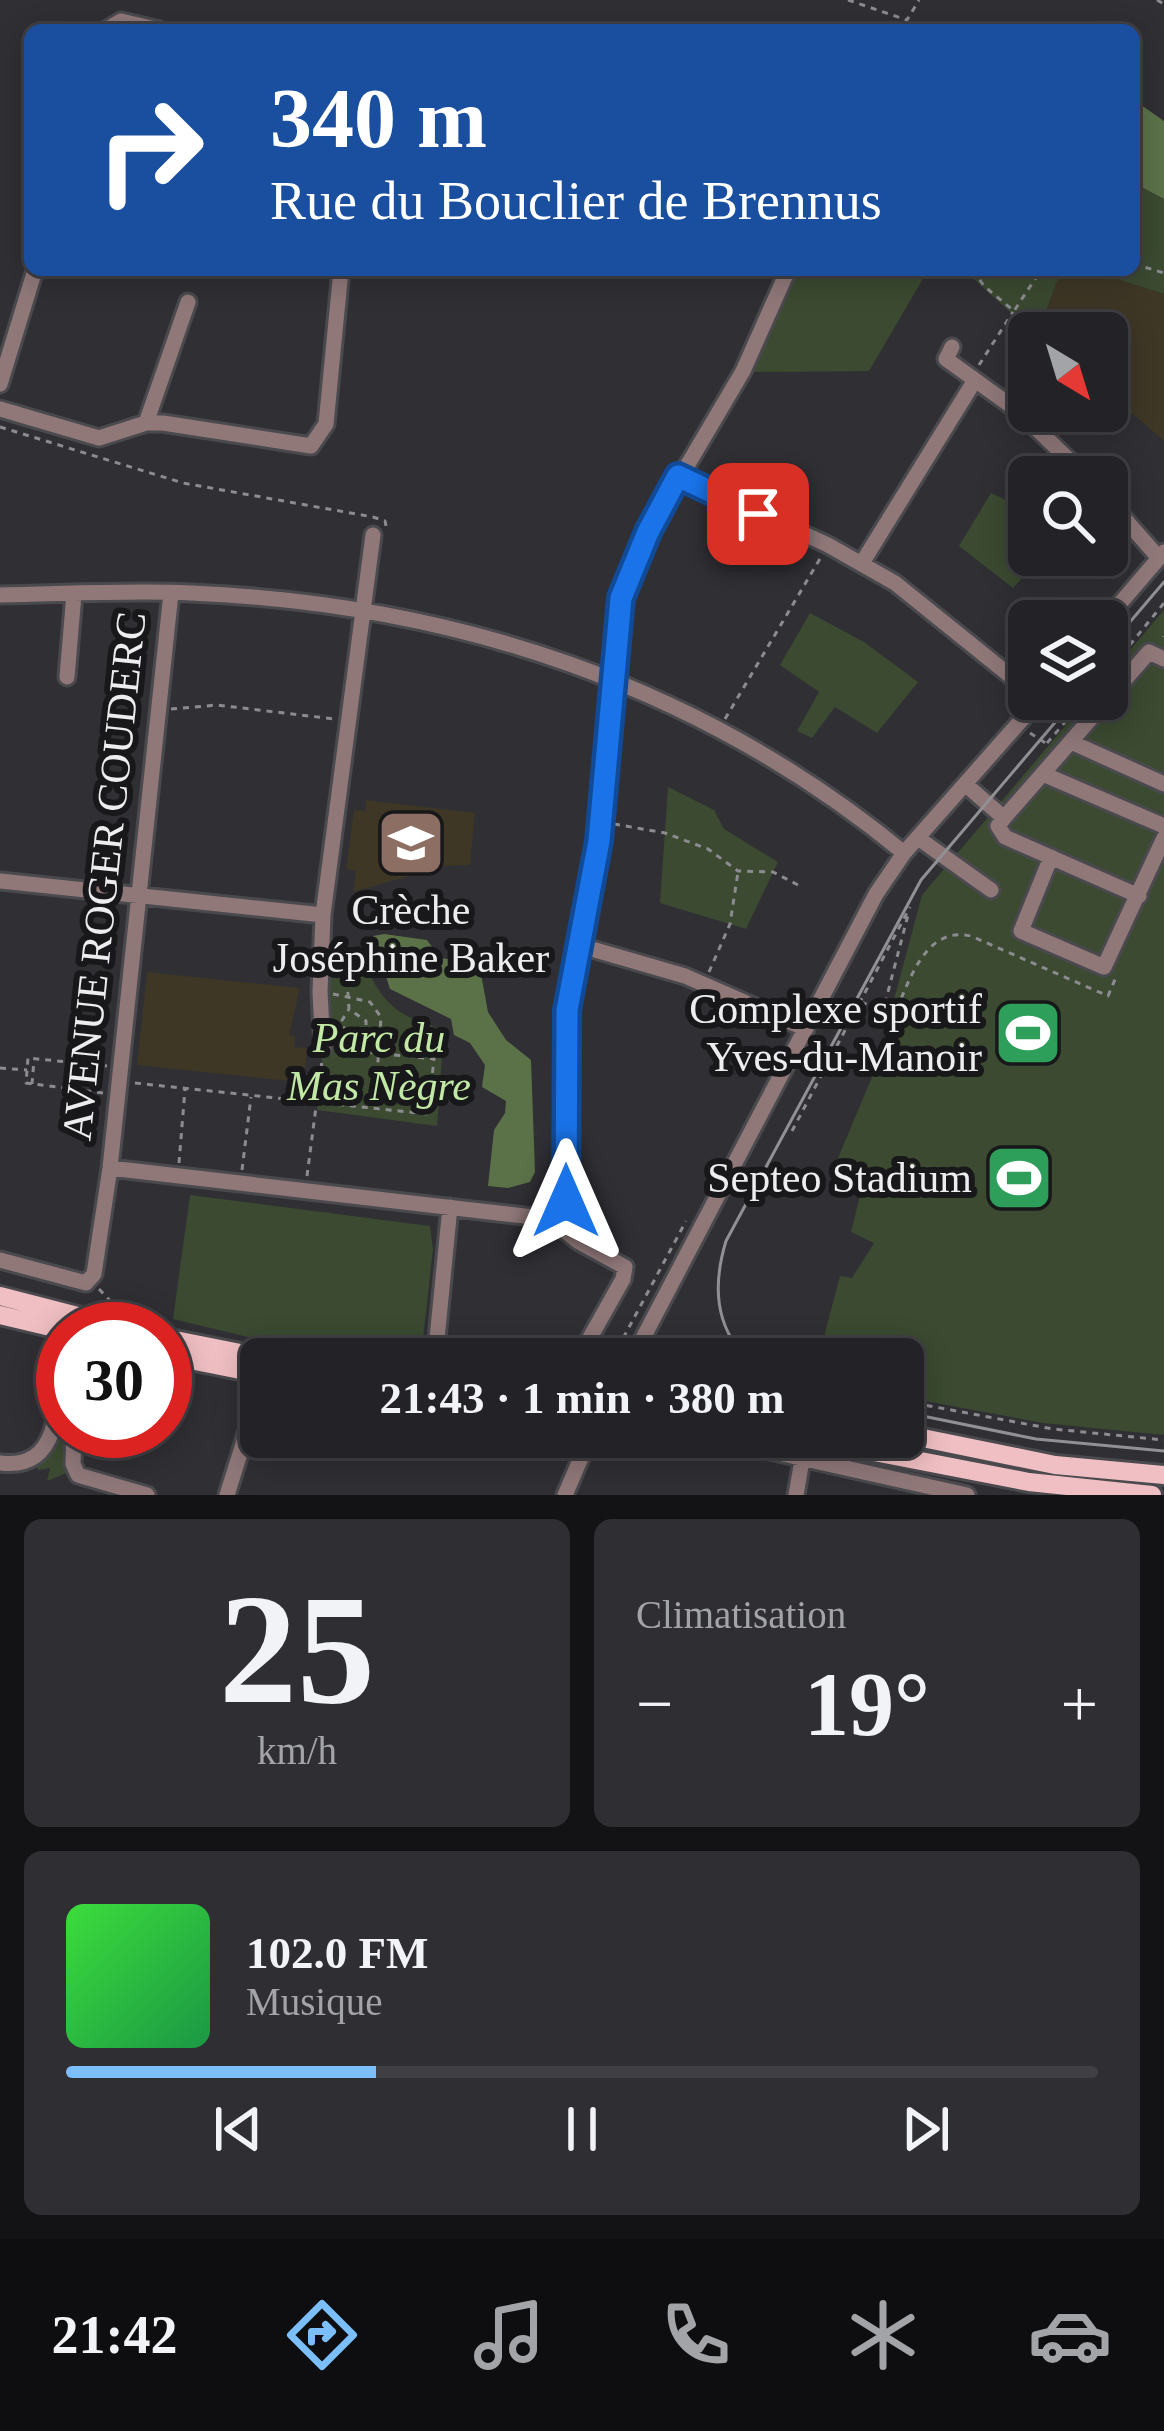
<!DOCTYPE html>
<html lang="fr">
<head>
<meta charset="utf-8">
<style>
	:root { --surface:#232327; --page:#2f2f33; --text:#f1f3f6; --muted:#a3a4a7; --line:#404044; --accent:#7bbef9 }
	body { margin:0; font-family:Georgia,serif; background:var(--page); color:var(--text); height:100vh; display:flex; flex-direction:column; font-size:45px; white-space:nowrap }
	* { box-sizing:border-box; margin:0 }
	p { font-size:39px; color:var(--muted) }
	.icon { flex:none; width:66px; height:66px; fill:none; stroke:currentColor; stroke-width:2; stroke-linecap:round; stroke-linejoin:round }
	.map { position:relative; height:1495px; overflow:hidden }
	.side { display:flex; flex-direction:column; gap:24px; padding:24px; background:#131315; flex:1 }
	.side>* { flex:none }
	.banner { position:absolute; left:24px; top:24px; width:1116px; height:252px; border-radius:18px; box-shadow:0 6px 30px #0003,0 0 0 3px var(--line); background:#1a4fa0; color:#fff; overflow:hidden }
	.needle { width:78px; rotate:142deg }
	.buttons { position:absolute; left:1008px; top:312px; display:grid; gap:24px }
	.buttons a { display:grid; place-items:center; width:120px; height:120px; border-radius:18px; background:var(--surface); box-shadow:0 6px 30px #0003,0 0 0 3px var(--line); font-size:60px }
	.speed { position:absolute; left:36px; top:1302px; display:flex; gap:24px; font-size:60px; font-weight:700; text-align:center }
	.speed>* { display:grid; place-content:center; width:156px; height:156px; border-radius:50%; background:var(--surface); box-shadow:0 6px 30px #0003,0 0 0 3px var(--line); line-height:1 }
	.speed .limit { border:18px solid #d22; background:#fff; color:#111 }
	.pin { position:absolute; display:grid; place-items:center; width:102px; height:102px; color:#fff; margin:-51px; border-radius:24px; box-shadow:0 6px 18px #0006 }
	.me { position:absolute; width:132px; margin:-66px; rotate:0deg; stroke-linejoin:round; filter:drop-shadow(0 0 9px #0008) }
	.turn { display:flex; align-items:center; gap:42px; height:252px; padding:0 48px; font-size:54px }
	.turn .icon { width:156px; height:156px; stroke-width:2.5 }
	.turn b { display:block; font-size:84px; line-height:102px }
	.big { font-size:90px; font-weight:800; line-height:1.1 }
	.side .card { flex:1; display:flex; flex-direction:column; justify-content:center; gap:18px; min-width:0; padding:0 42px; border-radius:18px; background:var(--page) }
	.side .dial { align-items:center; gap:0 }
	.dial b { font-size:156px; line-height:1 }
	.song { display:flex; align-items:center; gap:36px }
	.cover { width:144px; height:144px; border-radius:18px; background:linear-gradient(135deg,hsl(120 70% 55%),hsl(140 70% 35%)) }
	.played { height:12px; border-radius:6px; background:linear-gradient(90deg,var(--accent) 30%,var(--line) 30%) }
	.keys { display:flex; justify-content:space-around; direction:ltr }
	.heat { display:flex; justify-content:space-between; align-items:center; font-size:66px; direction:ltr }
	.side .tiles { flex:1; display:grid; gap:24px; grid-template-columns:1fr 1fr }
	.card:last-child { grid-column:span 2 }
	.trip { position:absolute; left:240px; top:1338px; width:684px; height:120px; border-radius:18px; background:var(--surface); box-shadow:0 6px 30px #0003,0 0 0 3px var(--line); font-weight:800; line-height:120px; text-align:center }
	.menu { display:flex; height:192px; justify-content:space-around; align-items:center; background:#0e0e10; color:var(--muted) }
	.menu .icon { width:84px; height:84px }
	.menu .current { color:var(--accent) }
	.menu b { font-size:54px; color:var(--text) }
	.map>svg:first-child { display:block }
</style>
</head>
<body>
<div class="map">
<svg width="1164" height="1495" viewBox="0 0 1164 1495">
	<rect width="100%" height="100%" fill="#2f2f34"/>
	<!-- education -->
	<path fill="#3e3726" d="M1061 270H1089L1164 294V441L1107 392V333H1038Z
		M366 800 475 813 470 865 445 866 353 892 356 871 346 869 354 810 365 811Z
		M147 972 300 988 289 1035 295 1036 294 1047 307 1048 304 1079 290 1077 289 1081 137 1065Z"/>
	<!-- green -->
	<path fill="#3b4a31" d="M1134 183 1164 199V294L1089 270H1134Z
		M788 270H928L869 371 748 372Z
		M964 270H1061L1038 333H1033Z
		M991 493C1026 508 1029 517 1029 555H1038V560L1013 588 959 546Z
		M1164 610V1435L1043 1423 903 1397V1359H818L840 1276 852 1278 874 1243 851 1232 863 1183 833 1170 895 1022 889 1018 922 895 1088 699H1107V677Z
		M810 613 864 642 918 682 877 733 835 707 812 738 797 731 819 692 780 665Z
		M668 787 714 810 724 829 778 862 746 929 660 903Z
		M333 944 358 949C379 997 390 1016 444 1029L437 1126 317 1110Z
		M190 1195 430 1226 433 1249 421 1357 281 1345 173 1319Z
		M66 1431H71V1471L47 1481 50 1468 38 1470 35 1463 42 1455 46 1459Z"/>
	<!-- forest -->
	<path fill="#5b7249" d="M1134 100 1164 121V199L1134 183Z
		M384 934 427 940 440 958 479 963 488 1012 506 1040 531 1060 535 1172 530 1182 508 1188 488 1186 494 1130 505 1113 506 1101 482 1087 485 1065 470 1043 454 1035 451 1019 390 989 373 936Z"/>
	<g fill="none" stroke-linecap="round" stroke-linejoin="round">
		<defs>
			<path id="minor" d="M106 30 121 21 160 30
				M952 347 946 359 1018 411 1087 477
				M0 384 35 270
				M0 409 99 438 146 423H163L311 446 326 424 341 270
				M146 423 188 302
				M678 476 828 545 895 583 1029 691
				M1107 499 1159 558
				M862 563 975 380
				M0 595C63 594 128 590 191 593 455 604 700 685 904 853
				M1105 621 1164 552
				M67 677 74 594
				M1071 742 1164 784
				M1043 774 1164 826
				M965 784 1004 818 1149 652 1164 659
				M1004 818 998 826 1005 837 1139 896
				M918 838 991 890
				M1051 857 1021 931 1104 967 1164 838
				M0 881 323 915
				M578 945 685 976 806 1029
				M323 1048 320 992 323 915 373 535
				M110 1168 550 1219
				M550 1219 565 1201 567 1010 599 841 621 598 648 532 743 371 788 270
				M550 1219 579 1242 625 1267 623 1279 587 1343
				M0 1260 86 1283 94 1274 110 1168 171 593
				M435 1359 450 1207
				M632 1359 876 894 904 853 1040 699
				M74 1431 73 1464 78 1475 147 1495
				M678 1437 729 1442 967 1495
				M0 1463C74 1472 55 1373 59 1329
				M227 1495 249 1425
				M565 1495 590 1437
				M796 1495 802 1460"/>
			<path id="major" d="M0 1296 128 1329
				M0 1315 63 1330
				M165 1338 270 1359
				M165 1355 261 1374
				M903 1434 1055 1465 1164 1475
				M797 1437 1029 1482 1152 1495"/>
		</defs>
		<!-- minor casing -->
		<use href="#minor" stroke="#4a4a4e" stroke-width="21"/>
		<!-- major casing -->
		<use href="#major" stroke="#4a4a4e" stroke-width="24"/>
		<!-- path -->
		<path stroke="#8c8c90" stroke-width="3" stroke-dasharray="6 6" stroke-linecap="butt" d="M848 0 907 20 919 0
			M1157 0 1164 4
			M1134 264 1164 273
			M973 270 984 286 1014 311 1041 270
			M979 365 1013 312
			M0 427 183 483 373 517 385 521 387 530
			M1164 636V637
			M1107 673 1164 603
			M171 709 217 705 334 719
			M725 719 821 557
			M1030 733 1047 744
			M1047 743 1085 699
			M614 824 665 833 708 849 738 871 773 872 798 885
			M341 972a8 8 0 1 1 16 0a8 8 0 1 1-16 0Z
			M709 972 730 924 738 872
			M347 980 349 1009 366 1021V1033L360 1037 346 1032 341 1022 349 1009
			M333 994 370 1002 381 1017 375 1105
			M861 1002 884 1012
			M882 1015 908 915
			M892 1020C908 986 923 925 971 936L1108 996 1116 977
			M0 1068 27 1070
			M135 1083 428 1114 434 1059 337 1049
			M32 1084 34 1060
			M103 1093 26 1083 28 1058 107 1066
			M792 1131 910 907
			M179 1163 185 1089
			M242 1170 251 1097
			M307 1176 322 1061
			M99 1289 117 1308
			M612 1359 686 1221
			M903 1401 1053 1429 1164 1440
			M642 1439V1437"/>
		<!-- minor -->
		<use href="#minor" stroke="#907879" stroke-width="15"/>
		<!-- major -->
		<use href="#major" stroke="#f0bfc3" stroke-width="18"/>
		<!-- tram -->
		<path stroke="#919195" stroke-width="3" d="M1107 649 1164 582
			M747 1359C714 1325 713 1284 726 1241L921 880 1075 699
			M903 1412 1036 1439 1164 1451"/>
	</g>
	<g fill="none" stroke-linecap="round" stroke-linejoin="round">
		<defs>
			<path id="route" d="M566 1201 567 1010 599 841 621 598 648 532 678 476 758 514"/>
		</defs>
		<!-- route casing -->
		<use href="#route" stroke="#114b97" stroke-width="30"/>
		<!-- route -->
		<use href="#route" stroke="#1a73e8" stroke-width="21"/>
	</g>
	<!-- icons -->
	<defs>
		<symbol id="school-square" viewBox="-11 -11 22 22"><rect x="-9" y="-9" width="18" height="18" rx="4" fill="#8d6e63" stroke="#18181a"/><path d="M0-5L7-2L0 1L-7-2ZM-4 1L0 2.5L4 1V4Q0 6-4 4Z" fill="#fff"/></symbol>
		<symbol id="stadium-square" viewBox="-11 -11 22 22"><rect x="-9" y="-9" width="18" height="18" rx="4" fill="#2e9e5b" stroke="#18181a"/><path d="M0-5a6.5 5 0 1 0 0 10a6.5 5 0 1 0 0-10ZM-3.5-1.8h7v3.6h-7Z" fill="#fff"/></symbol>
	</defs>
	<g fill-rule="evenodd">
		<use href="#school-square" x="373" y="805" width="76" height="76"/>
		<use href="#stadium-square" x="990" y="995" width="76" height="76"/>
		<use href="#stadium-square" x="981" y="1140" width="76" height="76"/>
	</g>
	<g text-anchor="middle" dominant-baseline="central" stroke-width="12" stroke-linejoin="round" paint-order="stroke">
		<!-- street labels -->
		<g font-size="42" fill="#ededf0" stroke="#18181a">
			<text transform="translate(104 876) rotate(-84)">AVENUE ROGER COUDERC</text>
		</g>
		<!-- poi labels -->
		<g font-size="42" fill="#ededf0" stroke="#18181a" text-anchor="end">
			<text x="411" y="910" text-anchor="middle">Crèche<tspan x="411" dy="48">Joséphine Baker</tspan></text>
			<text x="982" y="1009">Complexe sportif<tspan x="982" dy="48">Yves-du-Manoir</tspan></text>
			<text x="972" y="1178">Septeo Stadium</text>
		</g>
		<!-- park labels -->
		<g font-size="42" font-style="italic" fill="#c2e8a6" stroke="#18181a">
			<text x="379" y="1038">Parc du<tspan x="379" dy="48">Mas Nègre</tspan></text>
		</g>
	</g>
</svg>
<div class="buttons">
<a><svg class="needle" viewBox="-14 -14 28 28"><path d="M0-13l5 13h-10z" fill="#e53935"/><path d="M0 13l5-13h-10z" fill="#a3a4a7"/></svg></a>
<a><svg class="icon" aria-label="search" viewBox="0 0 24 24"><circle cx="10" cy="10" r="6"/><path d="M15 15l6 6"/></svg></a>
<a><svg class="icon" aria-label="layers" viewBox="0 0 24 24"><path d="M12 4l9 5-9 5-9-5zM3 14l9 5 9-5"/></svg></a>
</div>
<div class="speed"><div class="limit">30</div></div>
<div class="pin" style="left:758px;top:514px;background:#d93025"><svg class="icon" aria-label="arrive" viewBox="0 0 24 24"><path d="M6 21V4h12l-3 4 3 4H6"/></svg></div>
<svg class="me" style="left:566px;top:1201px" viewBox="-20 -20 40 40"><path d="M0-17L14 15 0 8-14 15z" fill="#1a73e8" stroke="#fff" stroke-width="4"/></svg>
<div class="trip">21:43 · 1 min · 380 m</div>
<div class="banner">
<div class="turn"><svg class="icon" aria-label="right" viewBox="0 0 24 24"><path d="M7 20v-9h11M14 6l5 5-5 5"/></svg><div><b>340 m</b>Rue du Bouclier de Brennus</div></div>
</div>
</div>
<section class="side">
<div class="tiles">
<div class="card dial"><b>25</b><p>km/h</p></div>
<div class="card"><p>Climatisation</p>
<div class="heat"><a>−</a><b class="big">19°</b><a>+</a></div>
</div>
<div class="card">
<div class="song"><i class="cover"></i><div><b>102.0 FM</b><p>Musique</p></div></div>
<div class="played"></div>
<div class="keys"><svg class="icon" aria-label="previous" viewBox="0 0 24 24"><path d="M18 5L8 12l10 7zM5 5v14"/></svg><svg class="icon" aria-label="pause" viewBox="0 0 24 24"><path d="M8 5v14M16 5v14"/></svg><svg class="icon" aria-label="next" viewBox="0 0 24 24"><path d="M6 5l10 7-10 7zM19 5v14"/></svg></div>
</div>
</div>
</section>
<nav class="menu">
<b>21:42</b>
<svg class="icon current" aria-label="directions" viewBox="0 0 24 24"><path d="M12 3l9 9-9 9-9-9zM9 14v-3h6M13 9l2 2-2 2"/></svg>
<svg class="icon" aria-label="music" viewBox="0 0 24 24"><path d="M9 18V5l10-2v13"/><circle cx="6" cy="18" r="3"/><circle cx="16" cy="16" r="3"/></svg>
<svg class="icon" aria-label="phone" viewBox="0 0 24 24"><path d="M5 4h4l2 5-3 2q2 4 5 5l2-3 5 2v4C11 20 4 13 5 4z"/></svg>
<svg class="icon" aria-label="climate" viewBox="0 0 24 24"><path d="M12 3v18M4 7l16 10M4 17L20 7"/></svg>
<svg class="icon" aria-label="car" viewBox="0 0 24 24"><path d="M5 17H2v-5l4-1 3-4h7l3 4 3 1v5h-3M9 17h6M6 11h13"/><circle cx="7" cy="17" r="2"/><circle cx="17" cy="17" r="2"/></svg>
</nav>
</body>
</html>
